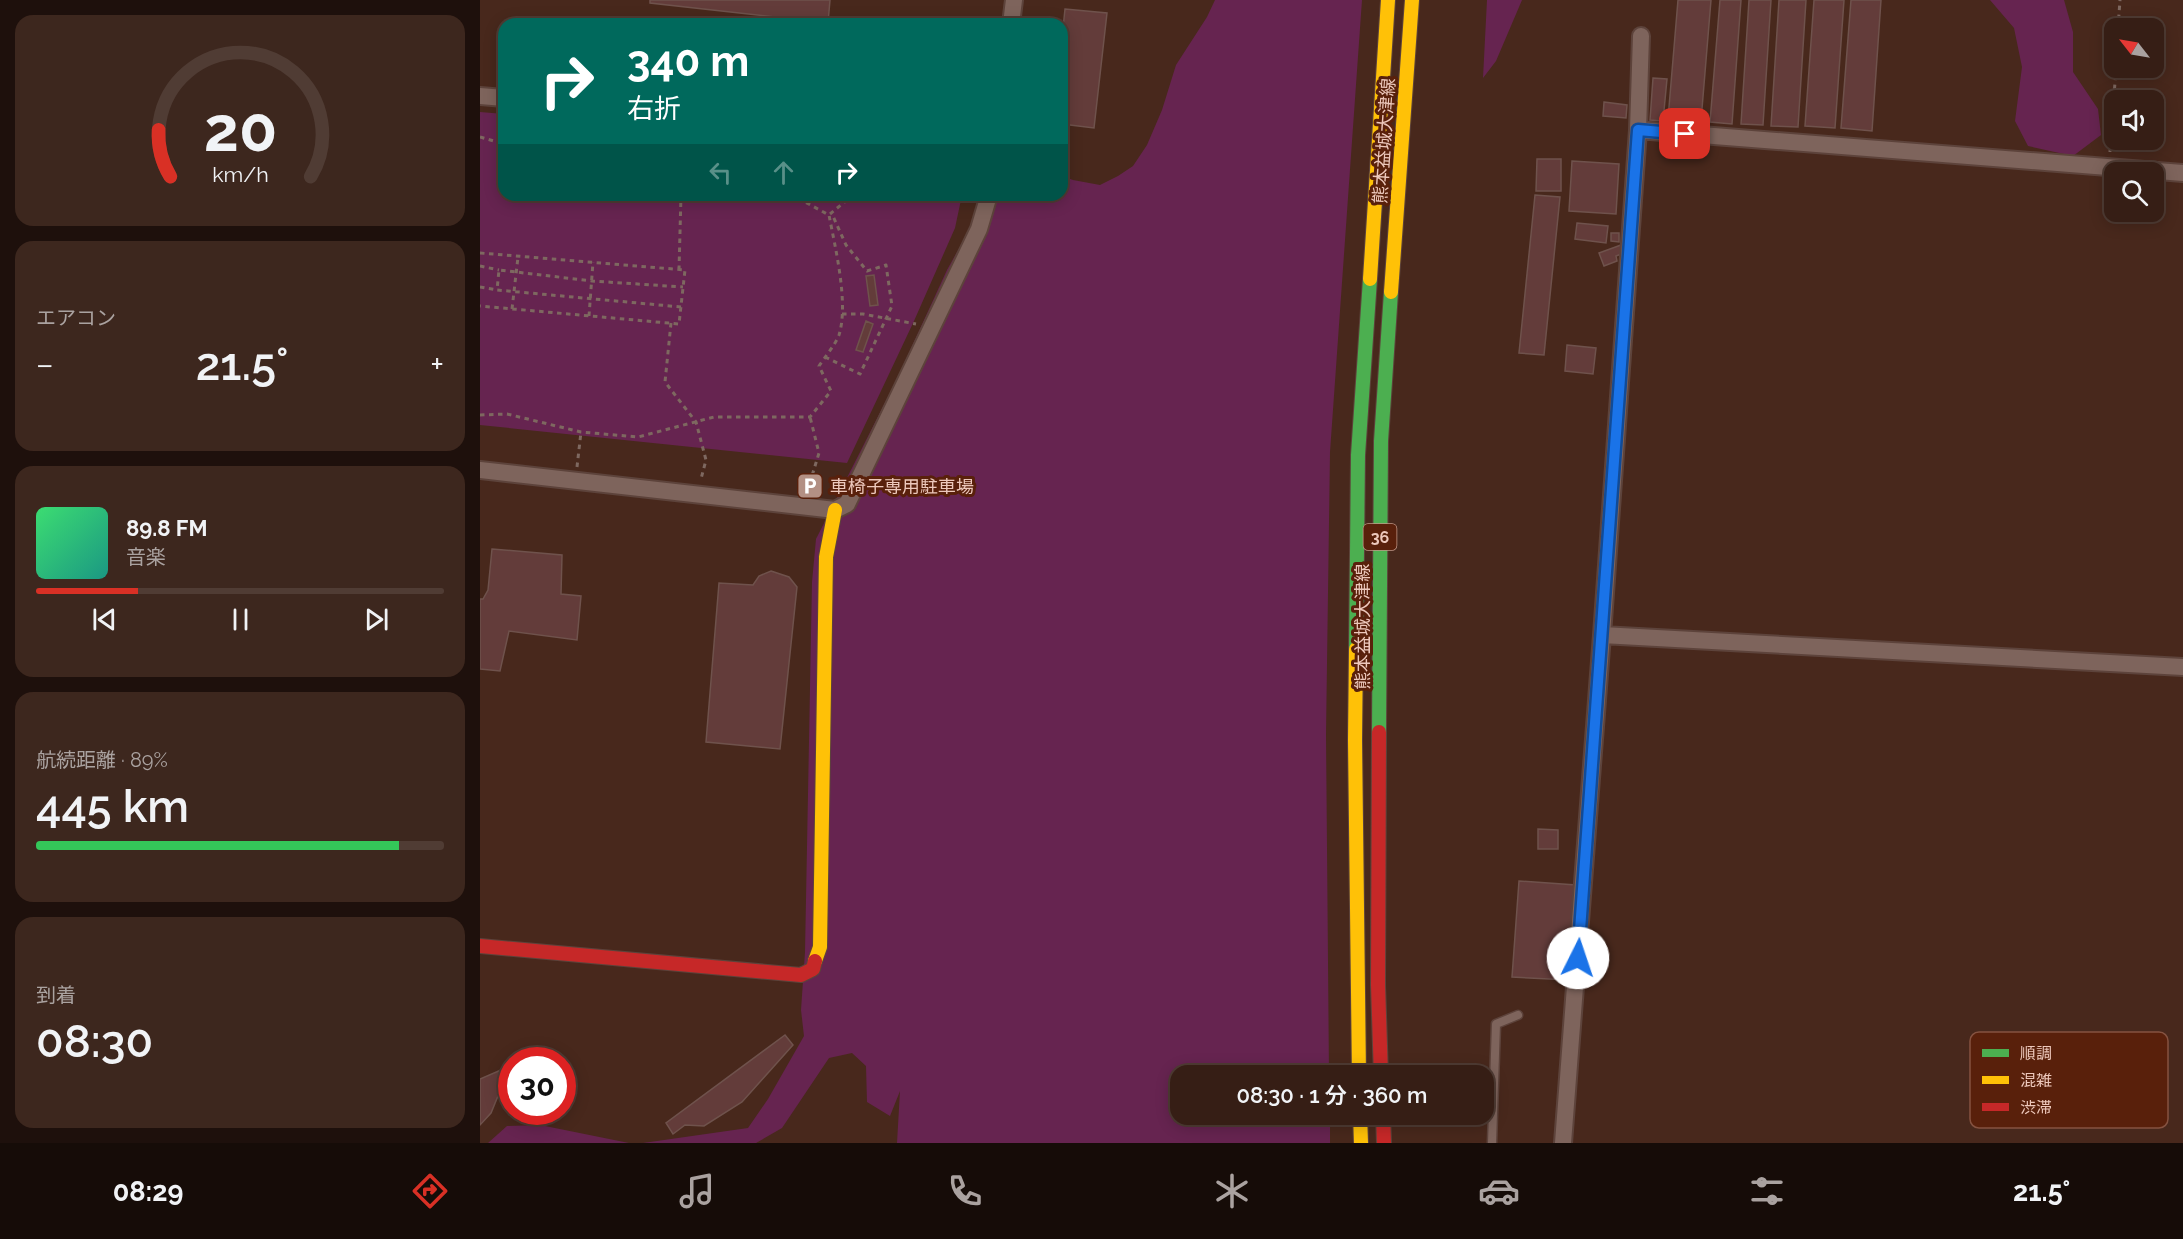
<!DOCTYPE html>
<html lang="ja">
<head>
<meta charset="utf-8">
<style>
	:root { --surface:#361e15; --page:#3d271e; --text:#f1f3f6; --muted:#aaa2a0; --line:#503c34; --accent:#d93025 }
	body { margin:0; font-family:Raleway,"Noto Sans JP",sans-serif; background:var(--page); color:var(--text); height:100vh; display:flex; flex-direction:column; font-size:22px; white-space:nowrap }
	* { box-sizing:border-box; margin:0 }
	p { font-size:20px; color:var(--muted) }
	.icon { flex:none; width:33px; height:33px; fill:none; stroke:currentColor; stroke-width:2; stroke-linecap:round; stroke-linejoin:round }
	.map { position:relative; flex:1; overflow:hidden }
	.side { display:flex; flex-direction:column; gap:15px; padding:15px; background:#1e100c; width:480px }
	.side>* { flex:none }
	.top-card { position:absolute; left:18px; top:18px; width:570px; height:183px; border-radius:18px; box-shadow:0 3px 15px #0003,0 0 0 2px var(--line); background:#00695c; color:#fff; overflow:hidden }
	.needle { width:39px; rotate:301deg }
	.buttons { position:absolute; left:1624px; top:18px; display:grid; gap:12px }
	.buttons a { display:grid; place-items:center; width:60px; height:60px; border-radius:12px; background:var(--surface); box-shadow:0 3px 15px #0003,0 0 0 2px var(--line); font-size:30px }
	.speed { position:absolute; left:18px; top:1047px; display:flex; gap:12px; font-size:30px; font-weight:700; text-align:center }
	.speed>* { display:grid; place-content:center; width:78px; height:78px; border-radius:50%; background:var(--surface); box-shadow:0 3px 15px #0003,0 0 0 2px var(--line); line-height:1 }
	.speed .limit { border:9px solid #d22; background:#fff; color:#111 }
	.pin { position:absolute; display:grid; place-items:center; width:51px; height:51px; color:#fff; margin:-26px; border-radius:12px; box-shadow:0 3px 9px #0006 }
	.me { position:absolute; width:66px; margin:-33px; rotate:4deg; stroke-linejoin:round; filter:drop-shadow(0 0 4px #0008) }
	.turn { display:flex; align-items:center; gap:21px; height:126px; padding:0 30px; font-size:27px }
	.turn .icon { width:78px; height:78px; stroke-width:2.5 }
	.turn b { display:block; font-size:42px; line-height:51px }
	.lanes { display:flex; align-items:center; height:57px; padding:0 30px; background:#0003; justify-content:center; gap:30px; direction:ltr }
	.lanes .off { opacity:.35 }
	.big { font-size:45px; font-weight:600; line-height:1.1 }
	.side .widget { flex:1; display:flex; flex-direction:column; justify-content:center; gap:9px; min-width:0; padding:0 21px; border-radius:18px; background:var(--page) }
	.side .dial { align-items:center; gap:0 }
	.dial svg { height:156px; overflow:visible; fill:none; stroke:var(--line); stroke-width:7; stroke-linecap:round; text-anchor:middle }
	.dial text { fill:var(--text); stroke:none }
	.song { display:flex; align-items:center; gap:18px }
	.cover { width:72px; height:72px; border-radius:9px; background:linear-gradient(135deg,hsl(140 70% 55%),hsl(170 70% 35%)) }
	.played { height:6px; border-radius:3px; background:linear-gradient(90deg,var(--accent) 25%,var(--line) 25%) }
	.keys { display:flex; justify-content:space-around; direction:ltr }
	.heat { display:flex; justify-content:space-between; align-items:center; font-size:33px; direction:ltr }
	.charge { height:9px; border-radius:4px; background:linear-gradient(90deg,#34c759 89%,var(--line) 0) }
	.trip { position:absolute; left:690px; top:1065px; width:324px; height:60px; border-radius:18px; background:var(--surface); box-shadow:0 3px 15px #0003,0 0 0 2px var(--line); font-weight:600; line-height:60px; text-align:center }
	.menu { display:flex; height:96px; justify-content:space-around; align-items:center; background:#160c08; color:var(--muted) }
	.menu .icon { width:42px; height:42px }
	.menu .active { color:var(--accent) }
	.menu b { font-size:27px; color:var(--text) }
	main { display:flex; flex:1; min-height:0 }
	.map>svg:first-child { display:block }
</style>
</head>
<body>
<main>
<section class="side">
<div class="widget dial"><svg viewBox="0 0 100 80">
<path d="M14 69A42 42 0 1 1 86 69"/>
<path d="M14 69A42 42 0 0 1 8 45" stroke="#d93025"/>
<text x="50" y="56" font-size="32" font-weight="700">20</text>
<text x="50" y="72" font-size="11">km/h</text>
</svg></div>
<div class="widget"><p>エアコン</p>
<div class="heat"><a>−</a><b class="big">21.5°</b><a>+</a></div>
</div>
<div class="widget">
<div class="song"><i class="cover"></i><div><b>89.8 FM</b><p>音楽</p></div></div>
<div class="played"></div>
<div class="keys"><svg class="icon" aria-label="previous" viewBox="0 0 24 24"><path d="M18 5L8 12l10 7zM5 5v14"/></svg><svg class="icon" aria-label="pause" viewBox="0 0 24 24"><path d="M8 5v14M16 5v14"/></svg><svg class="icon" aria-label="next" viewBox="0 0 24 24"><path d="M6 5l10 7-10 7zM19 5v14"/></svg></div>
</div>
<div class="widget"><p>航続距離 · 89%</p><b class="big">445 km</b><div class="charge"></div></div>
<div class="widget"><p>到着</p><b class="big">08:30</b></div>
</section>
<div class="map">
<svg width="1703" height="1143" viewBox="0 0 1703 1143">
	<rect width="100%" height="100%" fill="#48281c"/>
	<!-- green -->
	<path fill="#662450" d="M735 0H882L850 452 846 734 849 1075 700 1076V1114L850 1115V1143H417L420 1091 410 1116 387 1102 386 1066 372 1053 349 1058 302 1128 276 1143H163L268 1128 288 1099 324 1036 321 1010 325 952 332 582 336 539 416 381 467 270 509 195H582V176L593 180 620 185 638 176 653 166 667 145 682 110 696 65 727 17Z
		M1007 0H1042L1016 61 1003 78Z
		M1510 0H1584L1593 32V72L1618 109 1621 135 1593 156 1548 146 1535 121 1542 67 1534 28Z
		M0 112 24 114V195H482L475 228 434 321 367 463 0 425Z
		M60 1125 149 1143H8L27 1126Z"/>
	<!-- building -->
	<path fill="#633c3a" stroke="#6f524c" stroke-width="1.5" d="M170 0H350L348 23 170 3Z
		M1198 0H1231L1221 121 1188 119Z
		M1240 0H1261L1252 124 1230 122Z
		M1269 0H1291L1283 125 1261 124Z
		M1299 0H1326L1318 127 1291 126Z
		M1334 0H1364L1355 128 1325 126Z
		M1371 0H1401L1392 131 1361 128Z
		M585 9 627 13 614 128 582 124V38Z
		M1173 78 1187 79 1183 121 1170 120Z
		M1124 102 1147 105 1146 118 1123 116Z
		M1057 159H1081V191H1056Z
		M1092 161 1139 164 1136 214 1089 211Z
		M341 195H354L350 201Z
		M1055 195 1080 197 1064 355 1039 353Z
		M1097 223 1128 226 1126 243 1095 239Z
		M1131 233H1139V242L1131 241Z
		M1141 245 1144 253 1136 256 1137 261 1124 266 1119 253Z
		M394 275 398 305 390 306 386 276Z
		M386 321 393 324 383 352 376 350Z
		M1087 345 1116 348 1113 374 1085 371Z
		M12 549 82 555 81 594 101 596 97 640 29 631 20 671 0 669V599H3L8 590Z
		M291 571 309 577 317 587 300 749 226 742 239 583 273 585 279 576Z
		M1058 829 1078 830V849H1058Z
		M1039 881 1096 885 1089 980 1032 977Z
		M305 1035 313 1045 262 1102 224 1126 205 1125 193 1134 186 1123Z
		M21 1070 20 1091 11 1113 0 1125V1079Z"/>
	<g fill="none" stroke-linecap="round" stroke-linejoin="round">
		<defs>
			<path id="lane" d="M1012 1143 1016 1024 1038 1015"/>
			<path id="street" d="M531 24 534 0
				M0 96 24 98
				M1158 130 1703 173
				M0 470 355 510 367 504 499 229 509 195
				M1122 635 1703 667
				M1083 1143 1122 635 1158 130 1161 36"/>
			<path id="fast" d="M876 649 878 455 890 279
				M899 732 901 441 911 292"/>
			<path id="slow" d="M890 279 908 0
				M911 292 932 0
				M876 649 875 740 879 1076
				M335 961 340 947 346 557 355 510
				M880 1114 881 1143"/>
			<path id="jam" d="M899 732 898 985 901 1076
				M0 946 321 975 333 969 335 961
				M903 1114 904 1143"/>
		</defs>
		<!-- lane casing -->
		<use href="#lane" stroke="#5d433b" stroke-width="11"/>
		<!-- street casing -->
		<use href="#street" stroke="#5d433b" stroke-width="20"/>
		<!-- fast casing -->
		<use href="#fast" stroke="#5d433b" stroke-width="16"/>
		<!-- slow casing -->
		<use href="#slow" stroke="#5d433b" stroke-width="16"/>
		<!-- jam casing -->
		<use href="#jam" stroke="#5d433b" stroke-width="16"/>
		<!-- path -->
		<path stroke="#7e6860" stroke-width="3" stroke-dasharray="4.5 4.5" stroke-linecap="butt" d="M1638 28 1640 0
			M0 137 24 144
			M1630 152 1636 68
			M350 214 373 195
			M0 253 205 270 199 324 0 306
			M0 266 19 270
			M199 270 201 195
			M0 287 17 290
			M201 307 17 290 19 270 112 281 203 287
			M32 309 38 257
			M362 314H383L436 324
			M109 316 113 262
			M191 323 185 382 216 422 226 460 221 479
			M345 357 380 374 412 306 406 265 387 271 366 245 352 214
			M0 415 27 414 101 432 158 437 234 417H330L351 391 339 366C345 357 355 345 359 335 369 303 355 247 349 215L312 195
			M97 467 101 432
			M327 492 339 453 330 417"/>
		<!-- lane -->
		<use href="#lane" stroke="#7e645c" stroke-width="8"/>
		<!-- street -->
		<use href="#street" stroke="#7e645c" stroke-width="16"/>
		<!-- fast -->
		<use href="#fast" stroke="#4caf50" stroke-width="14"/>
		<!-- slow -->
		<use href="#slow" stroke="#ffc107" stroke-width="14"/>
		<!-- jam -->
		<use href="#jam" stroke="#c62828" stroke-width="14"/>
	</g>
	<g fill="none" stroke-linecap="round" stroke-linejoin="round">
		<defs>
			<path id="route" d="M1098 958 1158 130 1205 134"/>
		</defs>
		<!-- route casing -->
		<use href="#route" stroke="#114b97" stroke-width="15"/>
		<!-- route -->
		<use href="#route" stroke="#1a73e8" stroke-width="10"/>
	</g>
	<!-- icons -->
	<defs>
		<symbol id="parking-square" viewBox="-11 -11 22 22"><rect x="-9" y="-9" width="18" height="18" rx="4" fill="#b39084" stroke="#59200b"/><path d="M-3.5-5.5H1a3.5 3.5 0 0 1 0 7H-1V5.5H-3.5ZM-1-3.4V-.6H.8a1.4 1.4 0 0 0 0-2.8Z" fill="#fff"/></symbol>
	</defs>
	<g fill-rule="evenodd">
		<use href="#parking-square" x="315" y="471" width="30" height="30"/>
	</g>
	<g text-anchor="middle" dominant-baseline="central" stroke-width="6" stroke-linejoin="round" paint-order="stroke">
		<!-- shield labels -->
		<rect fill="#59200b" stroke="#c19687" stroke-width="1.5" x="883.5" y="524" width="33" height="26" rx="4.5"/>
		<g font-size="16" font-weight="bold" fill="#edc8bc">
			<text x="900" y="537">36</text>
		</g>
		<!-- street labels -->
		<g font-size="18" fill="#edc8bc" stroke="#59200b">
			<text transform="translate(904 141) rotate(-86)">熊本益城大津線</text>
			<text transform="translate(882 627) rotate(-90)">熊本益城大津線</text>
		</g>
		<!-- poi labels -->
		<g font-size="18" fill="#edc8bc" stroke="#59200b" text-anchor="start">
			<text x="350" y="486">車椅子専用駐車場</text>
		</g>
	</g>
	<!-- legend -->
	<rect x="1490" y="1032" width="198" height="96" rx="9" fill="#59200b" stroke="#855240" stroke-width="1.5"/>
	<rect x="1502" y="1049" width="27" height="8" fill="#4caf50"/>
	<rect x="1502" y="1076" width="27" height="8" fill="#ffc107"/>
	<rect x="1502" y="1103" width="27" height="8" fill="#c62828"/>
	<g font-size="16" fill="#edc8bc">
		<text x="1540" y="1059">順調</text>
		<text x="1540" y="1086">混雑</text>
		<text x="1540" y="1113">渋滞</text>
	</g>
</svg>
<div class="buttons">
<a><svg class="needle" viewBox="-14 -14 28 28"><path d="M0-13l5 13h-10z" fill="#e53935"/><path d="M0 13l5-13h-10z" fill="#aaa2a0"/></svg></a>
<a><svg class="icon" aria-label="sound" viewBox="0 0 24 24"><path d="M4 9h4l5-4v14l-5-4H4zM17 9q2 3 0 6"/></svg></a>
<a><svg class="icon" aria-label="search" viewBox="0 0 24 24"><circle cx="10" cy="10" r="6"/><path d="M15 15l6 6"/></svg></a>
</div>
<div class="speed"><div class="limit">30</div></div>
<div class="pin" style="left:1205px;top:134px;background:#d93025"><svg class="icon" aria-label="arrive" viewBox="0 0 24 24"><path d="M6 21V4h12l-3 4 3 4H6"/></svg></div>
<svg class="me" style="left:1098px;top:958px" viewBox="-20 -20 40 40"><circle r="19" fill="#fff"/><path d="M0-13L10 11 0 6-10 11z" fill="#1a73e8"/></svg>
<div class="trip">08:30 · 1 分 · 360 m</div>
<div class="top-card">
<div class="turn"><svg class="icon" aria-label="right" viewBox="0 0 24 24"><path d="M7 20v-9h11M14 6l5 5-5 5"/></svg><div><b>340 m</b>右折</div></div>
<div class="lanes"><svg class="icon off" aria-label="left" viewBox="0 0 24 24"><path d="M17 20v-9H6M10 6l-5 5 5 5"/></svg><svg class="icon off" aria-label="ahead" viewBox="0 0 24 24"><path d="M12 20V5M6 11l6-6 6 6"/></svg><svg class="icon" aria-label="right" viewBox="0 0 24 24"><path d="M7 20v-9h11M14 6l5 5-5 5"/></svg></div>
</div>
</div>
</main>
<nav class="menu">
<b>08:29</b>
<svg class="icon active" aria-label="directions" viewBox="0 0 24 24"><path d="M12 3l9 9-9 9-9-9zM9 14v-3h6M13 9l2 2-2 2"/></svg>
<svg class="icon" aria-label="music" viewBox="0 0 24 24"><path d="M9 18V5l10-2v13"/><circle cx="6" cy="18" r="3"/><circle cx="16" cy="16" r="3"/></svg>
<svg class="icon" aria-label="phone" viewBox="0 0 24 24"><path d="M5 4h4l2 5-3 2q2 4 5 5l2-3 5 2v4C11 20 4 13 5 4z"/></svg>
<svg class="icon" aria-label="climate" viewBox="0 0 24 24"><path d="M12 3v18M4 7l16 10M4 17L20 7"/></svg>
<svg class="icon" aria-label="car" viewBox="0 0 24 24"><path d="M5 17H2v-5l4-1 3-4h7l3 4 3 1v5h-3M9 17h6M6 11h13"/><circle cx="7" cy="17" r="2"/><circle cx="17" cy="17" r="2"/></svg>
<svg class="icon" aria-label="filters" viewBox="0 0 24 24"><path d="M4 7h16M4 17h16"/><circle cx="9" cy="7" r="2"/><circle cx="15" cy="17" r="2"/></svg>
<b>21.5°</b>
</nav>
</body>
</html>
